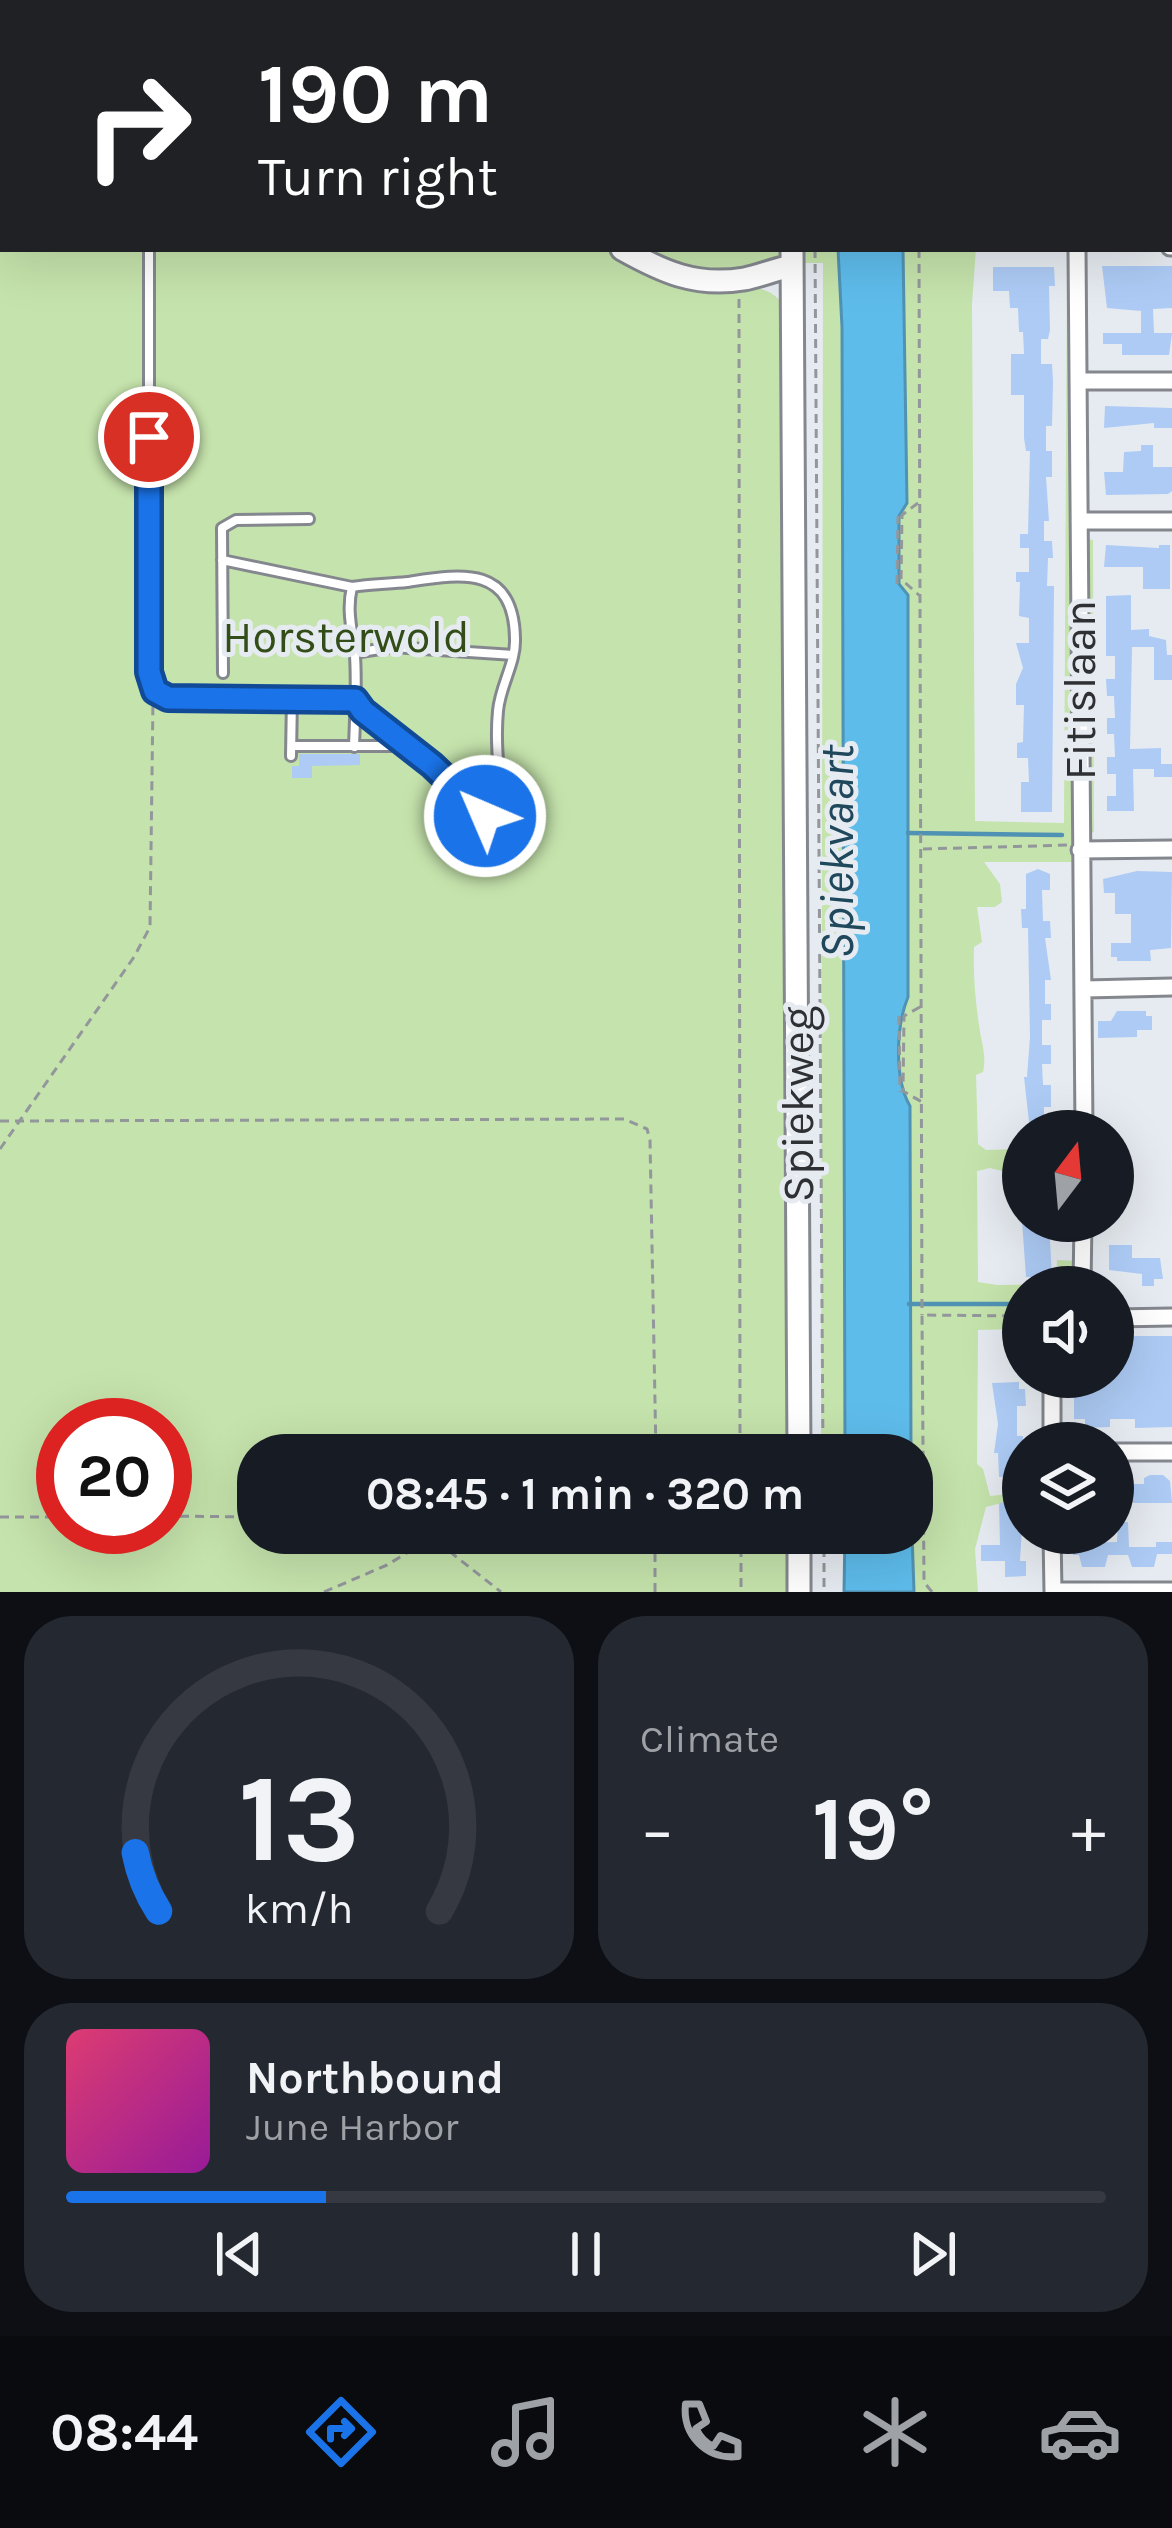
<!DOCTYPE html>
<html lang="en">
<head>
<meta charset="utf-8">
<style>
	:root { --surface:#171b24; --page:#242831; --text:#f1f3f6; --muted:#9ea1a6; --line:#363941; --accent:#1a73e8 }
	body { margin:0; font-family:Karla,sans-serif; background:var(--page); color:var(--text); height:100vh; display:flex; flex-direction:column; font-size:45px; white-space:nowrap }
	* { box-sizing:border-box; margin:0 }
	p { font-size:39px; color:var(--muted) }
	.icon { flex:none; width:66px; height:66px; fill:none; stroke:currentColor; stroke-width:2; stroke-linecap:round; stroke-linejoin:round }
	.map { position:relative; height:1592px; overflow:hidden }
	.drawer { display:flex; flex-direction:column; gap:24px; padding:24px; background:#0d0f14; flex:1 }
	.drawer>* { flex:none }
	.guide { position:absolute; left:0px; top:0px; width:1173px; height:252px; box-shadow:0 12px 48px #0002; background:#202124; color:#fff; overflow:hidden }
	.needle { width:78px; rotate:16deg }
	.tools { position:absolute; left:1002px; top:1110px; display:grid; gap:24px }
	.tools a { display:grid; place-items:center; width:132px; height:132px; border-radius:50%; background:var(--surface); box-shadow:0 12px 48px #0002; font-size:60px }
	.speed { position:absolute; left:36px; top:1398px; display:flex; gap:24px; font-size:60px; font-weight:700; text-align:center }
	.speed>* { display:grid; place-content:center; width:156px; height:156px; border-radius:50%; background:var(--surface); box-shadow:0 12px 48px #0002; line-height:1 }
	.speed .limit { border:18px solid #d22; background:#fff; color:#111 }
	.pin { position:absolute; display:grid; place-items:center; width:102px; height:102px; color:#fff; margin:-51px; border:6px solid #fff; border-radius:50%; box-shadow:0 3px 12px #0007 }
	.me { position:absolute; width:132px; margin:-66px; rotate:315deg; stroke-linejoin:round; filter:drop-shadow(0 0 9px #0008) }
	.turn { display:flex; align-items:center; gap:42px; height:252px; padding:0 60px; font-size:54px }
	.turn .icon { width:156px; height:156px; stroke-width:2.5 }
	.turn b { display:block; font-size:84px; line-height:102px }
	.big { font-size:90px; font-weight:700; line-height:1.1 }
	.drawer .tile { flex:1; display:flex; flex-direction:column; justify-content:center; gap:18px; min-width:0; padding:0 42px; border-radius:48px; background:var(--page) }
	.drawer .dial { align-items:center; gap:0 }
	.dial svg { height:312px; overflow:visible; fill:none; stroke:var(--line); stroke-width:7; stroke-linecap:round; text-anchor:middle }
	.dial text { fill:var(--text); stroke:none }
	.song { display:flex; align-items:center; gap:36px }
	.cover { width:144px; height:144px; border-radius:18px; background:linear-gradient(135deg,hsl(340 70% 55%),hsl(300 70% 35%)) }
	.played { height:12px; border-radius:6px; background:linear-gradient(90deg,var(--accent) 25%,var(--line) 25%) }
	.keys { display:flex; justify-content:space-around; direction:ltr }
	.heat { display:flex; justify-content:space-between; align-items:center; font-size:66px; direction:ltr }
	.drawer .tiles { flex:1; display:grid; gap:24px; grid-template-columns:1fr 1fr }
	.tile:last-child { grid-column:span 2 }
	.trip { position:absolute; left:237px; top:1434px; width:696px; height:120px; border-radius:48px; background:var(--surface); box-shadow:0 12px 48px #0002; font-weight:700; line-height:120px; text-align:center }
	.tabs { display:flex; height:192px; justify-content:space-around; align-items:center; background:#090b0e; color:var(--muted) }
	.tabs .icon { width:84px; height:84px }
	.tabs .selected { color:var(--accent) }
	.tabs b { font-size:54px; color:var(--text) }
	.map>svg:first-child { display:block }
</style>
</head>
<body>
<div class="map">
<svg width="1172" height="1592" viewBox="0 0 1172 1592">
	<rect width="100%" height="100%" fill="#e6ebf1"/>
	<!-- green -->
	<path fill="#c5e3ac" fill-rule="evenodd" d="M0 0 830 3H3V249H783L773 264 700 272 708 287C737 287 768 280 785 307L792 1455H258V1533H793V1592H0ZM63 1425H165V1527H63Z
		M801 249H838L842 327 845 1455H821L823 263H800Z
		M903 249H976L972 304 975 821 1064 823 1067 266 1072 267 1076 862H984L1000 884 1002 902 995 907H977L982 942 974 947C973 973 975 998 979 1025 981 1042 987 1055 983 1072L976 1075 978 1144 986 1150 1016 1149C1023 1158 1024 1166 1018 1175L990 1168 977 1171 978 1282 997 1285 1056 1284 1057 1260 1079 1261V1287H1023V1329L978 1330 977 1464 983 1469 990 1496 1009 1494 1013 1500 986 1507 975 1549 978 1592H914L911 1580 910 1107C894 1079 896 1026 908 997V595L899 584V516L907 503Z
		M1087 539 1093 540 1094 832 1088 833Z"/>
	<!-- water -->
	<path fill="#5ebceb" stroke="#5092b4" stroke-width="3" d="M838 249H903L907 503 899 516V584L908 595V997C896 1026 894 1079 910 1106L911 1455H845L842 327Z
		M845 1533H912L914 1592H844Z"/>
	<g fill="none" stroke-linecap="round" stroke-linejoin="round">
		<!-- stream -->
		<path stroke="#5092b4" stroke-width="4.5" d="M1170 226H1172
			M908 833 1062 835
			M909 1304H1023"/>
	</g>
	<!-- building -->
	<path fill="#adcbf5" d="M1102 266H1172V308L1153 309 1154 333H1172L1169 355H1122V344H1103V333H1141V311L1107 308Z
		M993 267H1054L1055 286H1049L1050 330 1048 339H1041V364H1052L1053 382 1052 426H1046V451H1052V477H1046L1049 521H1044V541H1052L1053 558H1048L1047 586H1054L1052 812H1021V782H1029L1028 758H1017V743L1023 742 1024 705H1016V684L1023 668 1016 643H1029V618L1019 616 1020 582H1016V572H1029V548H1020V534H1028L1030 451H1026L1024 438V395H1011V354H1024L1023 332H1019L1018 308H1010L1009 291H993Z
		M1105 406 1172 408V428H1154V423L1104 428Z
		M1141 445H1153V467H1172V491L1168 494 1106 495 1104 472H1123L1124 452 1141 451Z
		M1106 545 1159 548V545H1170V589H1143V567H1104Z
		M1131 595V630L1149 629V636L1166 640 1167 655H1172V680H1154V647H1132L1130 749 1161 748V764H1172V777H1154V769H1133L1134 811H1107V796H1116V774H1107V757H1115L1114 734H1107V718H1115L1114 696H1107L1106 679H1115V656H1106V596Z
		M299 754H360V765L312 766V778H292V766H299Z
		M1038 869 1050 874V890H1042L1043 921H1050L1051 938H1045L1051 980H1045V1004H1051V1020H1042V1045H1051V1064H1042L1043 1085H1051V1107H1044V1131H1030L1024 1077H1027L1030 1037 1028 928H1022L1021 909H1026V874Z
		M1137 871 1172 872 1171 948 1150 950 1151 961H1117V957H1111V943H1131V914H1115V893H1104L1103 879Z
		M1117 1011H1146V1016H1152V1030H1137V1037L1098 1038V1021H1111Z
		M1022 1221H1049L1052 1277H1026Z
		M1109 1245H1132V1258H1160L1163 1279H1154V1286H1142V1274L1109 1270Z
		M1136 1336H1172V1427L1135 1428V1419H1110V1427L1085 1428V1419H1074V1377H1113V1339Z
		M1019 1382V1389H1025L1026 1406H1017V1436H1023V1487H1018L1019 1511H1023L1020 1561H1026V1576L1005 1577V1561H981V1545H1000L999 1503H1003V1477H999L998 1453H994L998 1424 992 1383Z
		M1150 1475H1163L1170 1481 1172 1503H1133V1498H1113V1484H1144V1478Z
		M1118 1522H1128L1129 1547H1156V1542H1172V1554H1157L1154 1567H1132L1128 1555H1108L1105 1567H1082L1079 1555H1073V1543L1117 1542Z"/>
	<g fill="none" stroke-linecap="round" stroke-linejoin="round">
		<defs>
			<path id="lane" d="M149 249V672L155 691 168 698 355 700 363 711 432 765 479 812 492 817 501 811 502 804C499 773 495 741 498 711 500 686 516 663 515 639 514 564 461 574 407 582 389 584 370 584 352 587 346 612 353 632 355 656 357 686 355 717 354 747
				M222 560 352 587
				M354 653 393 647 513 655
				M223 673 222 528 236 520 309 519
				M292 746H409
				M291 756 292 698"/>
			<path id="street" d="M1170 247H1172
				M1077 249 1084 1131
				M1078 381H1172
				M1079 521H1172
				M1080 850 1172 849
				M1085 989 1172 987
				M1082 1287 1083 1221
				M1113 1318 1172 1317
				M1052 1443V1377
				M1113 1452H1172
				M1052 1533 1053 1592
				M1053 1591H1172"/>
			<path id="secondary" d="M835 0 837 3
				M855 0 858 3
				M911 3 914 0
				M931 3 933 0
				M0 233 3 232
				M622 249C663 272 696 287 744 279 760 276 776 269 792 266
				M792 249 799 1455
				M799 1533V1592"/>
		</defs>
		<!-- lane casing -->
		<use href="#lane" stroke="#84888e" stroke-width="14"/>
		<!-- street casing -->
		<use href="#street" stroke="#84888e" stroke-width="21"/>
		<!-- secondary casing -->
		<use href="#secondary" stroke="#84888e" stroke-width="27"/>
		<!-- path -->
		<path stroke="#93979b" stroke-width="3" stroke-dasharray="9 6" stroke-linecap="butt" d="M620 0V3
			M152 3V0
			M1170 195H1172
			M1170 213 1172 212
			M815 249 823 1455
			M919 249 922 1315
			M739 299 740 1455
			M918 503 902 515 901 579 920 596
			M897 584 898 516
			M923 849 1070 845
			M920 1007 904 1016 903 1091 922 1102
			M899 1016 900 1092
			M0 1121 624 1119 647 1129 650 1140 656 1455
			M0 1149 134 957 150 927 153 699
			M165 1516 258 1517
			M0 1517H63
			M426 1533 501 1592
			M741 1533V1592
			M824 1533V1592
			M324 1592 387 1565 433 1537
			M655 1592V1533
			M932 1592 924 1582 922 1315 1023 1316"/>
		<!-- lane -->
		<use href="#lane" stroke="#fff" stroke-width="8"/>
		<!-- street -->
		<use href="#street" stroke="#fff" stroke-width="15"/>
		<!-- secondary -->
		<use href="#secondary" stroke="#fff" stroke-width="21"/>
	</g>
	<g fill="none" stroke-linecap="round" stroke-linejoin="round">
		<defs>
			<path id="route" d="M149 437V672L155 691 168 698 355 700 363 711 432 765 485 816"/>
		</defs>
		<!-- route casing -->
		<use href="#route" stroke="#114b97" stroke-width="30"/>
		<!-- route -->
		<use href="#route" stroke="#1a73e8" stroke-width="21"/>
	</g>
	<g text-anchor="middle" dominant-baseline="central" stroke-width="10" stroke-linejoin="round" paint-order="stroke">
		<!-- park labels -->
		<g font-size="45" fill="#324d17" stroke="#e6ebf1">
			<text x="346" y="637">Horsterwold</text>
		</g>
		<!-- street labels -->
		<g font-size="45" fill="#2f3033" stroke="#e6ebf1">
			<text transform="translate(1080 690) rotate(-90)">Fitislaan</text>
			<text transform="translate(798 1104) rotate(-90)">Spiekweg</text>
		</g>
		<!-- water labels -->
		<g font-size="48" font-style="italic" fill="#20485c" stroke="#e6ebf1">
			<text transform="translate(837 852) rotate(-90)">Spiekvaart</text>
		</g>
	</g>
</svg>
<div class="tools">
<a><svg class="needle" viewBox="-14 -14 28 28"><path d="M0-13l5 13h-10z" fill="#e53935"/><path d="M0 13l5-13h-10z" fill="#9ea1a6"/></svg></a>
<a><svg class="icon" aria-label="sound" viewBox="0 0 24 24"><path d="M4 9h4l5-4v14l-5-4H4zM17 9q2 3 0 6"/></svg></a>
<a><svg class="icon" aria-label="layers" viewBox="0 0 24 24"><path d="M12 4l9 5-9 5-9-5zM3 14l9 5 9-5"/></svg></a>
</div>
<div class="speed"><div class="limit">20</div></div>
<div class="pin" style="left:149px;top:437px;background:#d93025"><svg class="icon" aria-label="arrive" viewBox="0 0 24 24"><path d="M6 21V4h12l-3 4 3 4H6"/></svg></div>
<svg class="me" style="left:485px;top:816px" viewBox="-20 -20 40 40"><circle r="17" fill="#1a73e8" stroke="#fff" stroke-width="3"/><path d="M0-11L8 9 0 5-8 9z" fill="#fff"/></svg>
<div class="trip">08:45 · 1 min · 320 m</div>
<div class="guide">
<div class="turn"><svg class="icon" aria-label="right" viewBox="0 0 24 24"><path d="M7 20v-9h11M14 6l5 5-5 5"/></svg><div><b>190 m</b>Turn right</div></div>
</div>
</div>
<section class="drawer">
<div class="tiles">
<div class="tile dial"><svg viewBox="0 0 100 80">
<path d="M14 69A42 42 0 1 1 86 69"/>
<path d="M14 69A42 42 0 0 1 8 54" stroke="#1a73e8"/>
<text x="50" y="56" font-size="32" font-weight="700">13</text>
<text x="50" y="72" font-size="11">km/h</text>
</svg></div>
<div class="tile"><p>Climate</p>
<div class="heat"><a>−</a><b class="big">19°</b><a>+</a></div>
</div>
<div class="tile">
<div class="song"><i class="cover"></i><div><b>Northbound</b><p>June Harbor</p></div></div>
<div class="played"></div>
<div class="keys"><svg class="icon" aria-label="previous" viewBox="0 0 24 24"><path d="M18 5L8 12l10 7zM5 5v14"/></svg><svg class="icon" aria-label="pause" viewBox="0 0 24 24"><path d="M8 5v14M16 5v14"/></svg><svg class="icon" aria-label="next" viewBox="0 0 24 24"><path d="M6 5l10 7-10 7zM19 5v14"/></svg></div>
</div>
</div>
</section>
<nav class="tabs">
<b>08:44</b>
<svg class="icon selected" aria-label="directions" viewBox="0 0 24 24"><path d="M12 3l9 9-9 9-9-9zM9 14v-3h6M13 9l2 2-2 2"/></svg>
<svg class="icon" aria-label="music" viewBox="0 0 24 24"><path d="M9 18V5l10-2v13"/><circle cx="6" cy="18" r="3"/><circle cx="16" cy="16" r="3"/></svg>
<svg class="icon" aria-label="phone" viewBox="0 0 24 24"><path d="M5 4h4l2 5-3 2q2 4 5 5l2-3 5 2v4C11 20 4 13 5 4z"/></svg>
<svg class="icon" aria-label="climate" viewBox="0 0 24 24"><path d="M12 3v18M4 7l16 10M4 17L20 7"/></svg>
<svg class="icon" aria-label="car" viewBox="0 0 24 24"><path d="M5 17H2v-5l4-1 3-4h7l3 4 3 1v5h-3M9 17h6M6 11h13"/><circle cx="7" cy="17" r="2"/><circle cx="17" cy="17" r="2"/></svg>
</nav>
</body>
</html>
